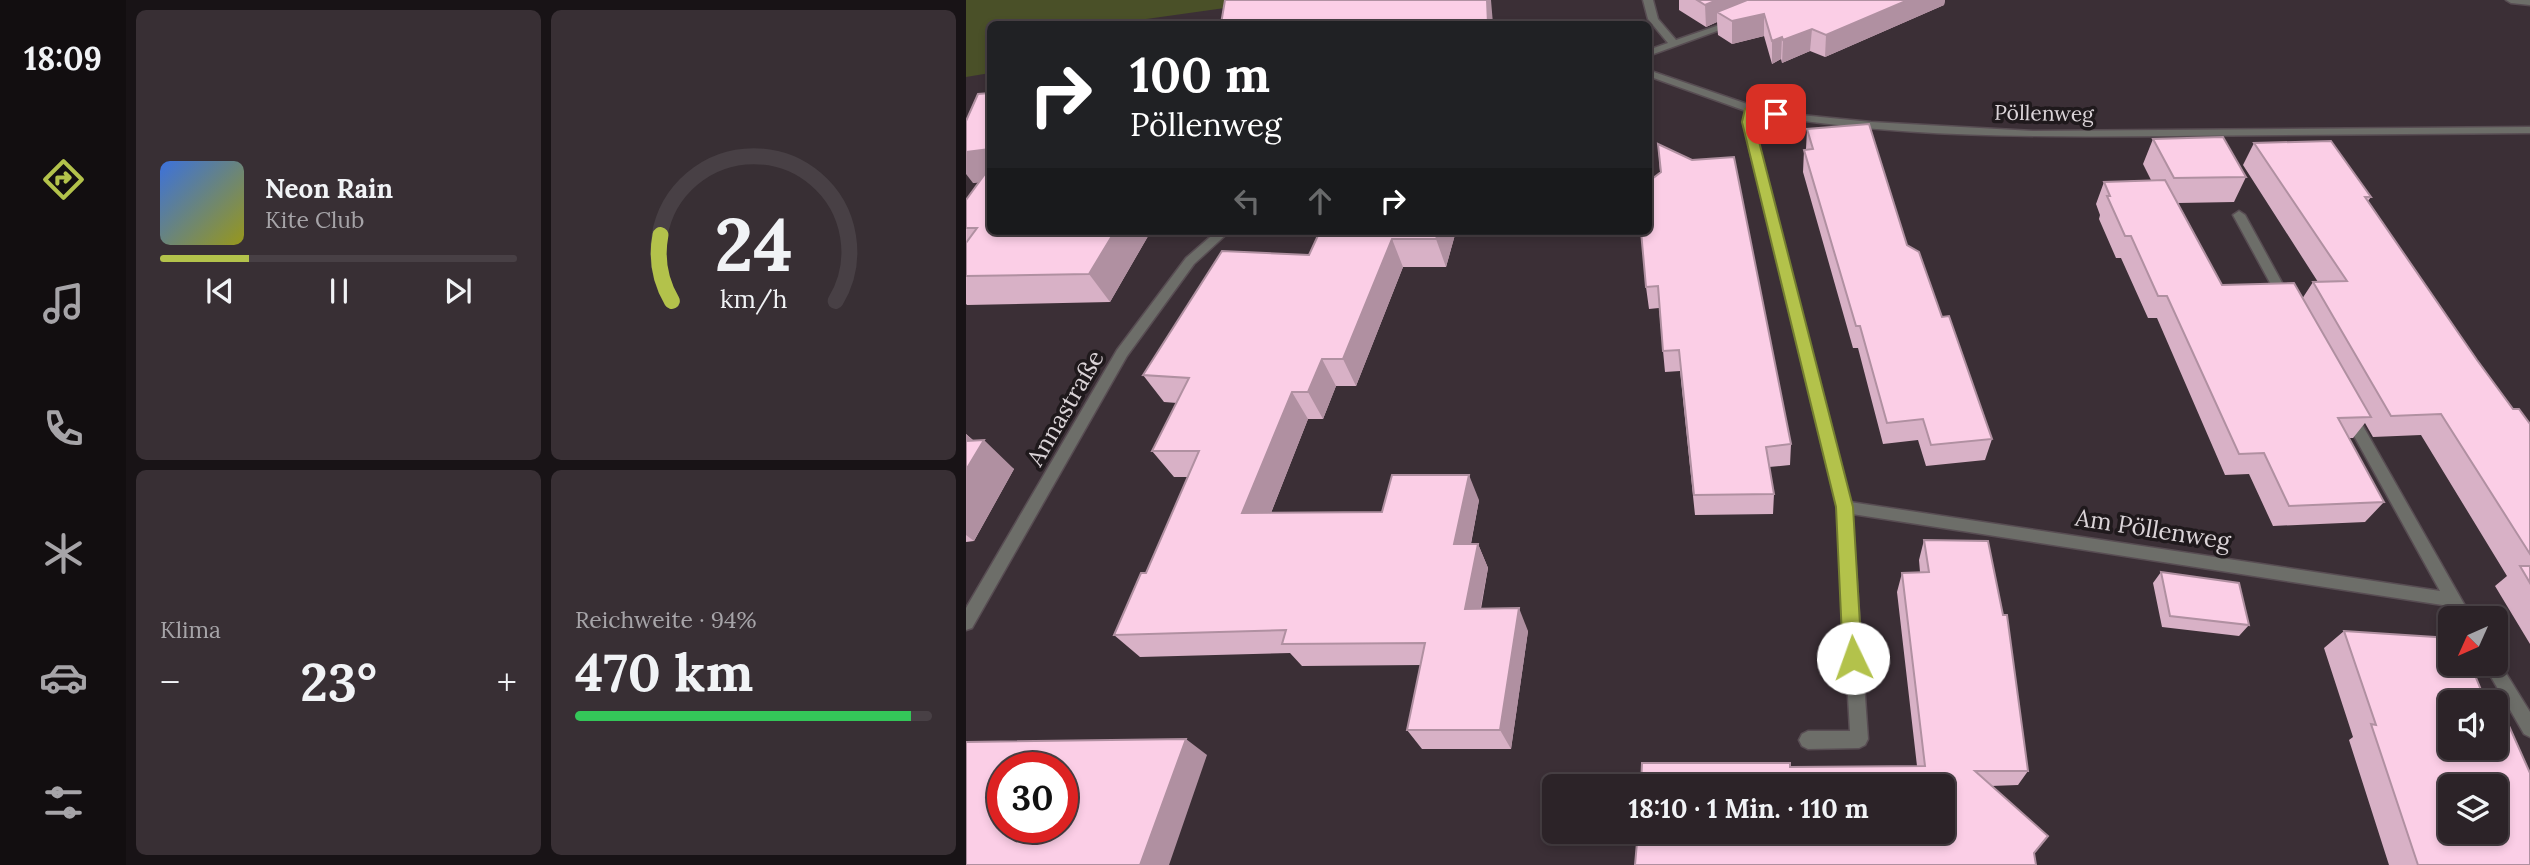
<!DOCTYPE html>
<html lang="de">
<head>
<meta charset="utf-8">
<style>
	:root { --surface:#2c2328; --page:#382f34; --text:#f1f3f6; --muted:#a6a4a8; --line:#484045; --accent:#b3c24b }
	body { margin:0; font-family:Lora,serif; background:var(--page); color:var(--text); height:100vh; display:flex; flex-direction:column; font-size:26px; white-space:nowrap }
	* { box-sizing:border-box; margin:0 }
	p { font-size:23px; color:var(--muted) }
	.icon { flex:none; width:38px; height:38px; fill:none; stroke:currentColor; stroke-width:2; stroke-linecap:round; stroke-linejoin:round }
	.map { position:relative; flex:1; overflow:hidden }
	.panel { display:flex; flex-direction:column; gap:10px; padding:10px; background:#181316; width:840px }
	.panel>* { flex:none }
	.top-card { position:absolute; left:21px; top:21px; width:665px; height:214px; border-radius:10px; box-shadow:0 4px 10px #0003,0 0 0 2px var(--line); background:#202124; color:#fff; overflow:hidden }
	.needle { width:46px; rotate:225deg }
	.fabs { position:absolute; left:1472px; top:606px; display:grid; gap:14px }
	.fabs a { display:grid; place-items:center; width:70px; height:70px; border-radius:10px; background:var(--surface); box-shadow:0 4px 10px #0003,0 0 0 2px var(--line); font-size:35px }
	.speed { position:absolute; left:21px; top:752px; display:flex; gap:14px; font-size:35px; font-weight:700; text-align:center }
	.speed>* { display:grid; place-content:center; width:91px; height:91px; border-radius:50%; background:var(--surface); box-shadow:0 4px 10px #0003,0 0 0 2px var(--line); line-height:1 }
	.speed .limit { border:10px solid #d22; background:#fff; color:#111 }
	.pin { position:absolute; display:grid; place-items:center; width:60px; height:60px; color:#fff; margin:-30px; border-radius:14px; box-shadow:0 4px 10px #0006 }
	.me { position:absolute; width:77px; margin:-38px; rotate:357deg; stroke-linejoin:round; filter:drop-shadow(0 0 5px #0008) }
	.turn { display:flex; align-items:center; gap:24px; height:147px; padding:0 28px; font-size:32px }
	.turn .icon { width:91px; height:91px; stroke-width:2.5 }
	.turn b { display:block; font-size:49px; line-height:60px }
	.lanes { display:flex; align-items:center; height:66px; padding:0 28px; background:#0003; justify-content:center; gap:35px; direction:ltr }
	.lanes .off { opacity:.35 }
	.big { font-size:52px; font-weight:800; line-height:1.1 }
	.panel .tile { flex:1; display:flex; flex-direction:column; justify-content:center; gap:10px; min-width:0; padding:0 24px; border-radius:10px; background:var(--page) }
	.panel .dial { align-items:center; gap:0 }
	.dial svg { height:182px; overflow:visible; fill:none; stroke:var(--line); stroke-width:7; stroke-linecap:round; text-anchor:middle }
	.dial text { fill:var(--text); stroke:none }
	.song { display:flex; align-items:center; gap:21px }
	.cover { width:84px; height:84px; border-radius:10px; background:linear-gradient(135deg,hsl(220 70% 55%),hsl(60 70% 35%)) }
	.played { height:7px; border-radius:4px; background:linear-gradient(90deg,var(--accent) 25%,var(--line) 25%) }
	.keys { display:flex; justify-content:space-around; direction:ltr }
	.heat { display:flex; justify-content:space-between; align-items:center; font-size:38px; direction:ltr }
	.charge { height:10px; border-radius:5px; background:linear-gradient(90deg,#34c759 94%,var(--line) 0) }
	.panel .tiles { flex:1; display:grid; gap:10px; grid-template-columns:repeat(2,1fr) }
	.trip { position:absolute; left:576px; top:774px; width:413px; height:70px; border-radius:10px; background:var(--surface); box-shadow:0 4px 10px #0003,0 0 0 2px var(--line); font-weight:800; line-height:70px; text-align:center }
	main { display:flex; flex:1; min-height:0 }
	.tabs { display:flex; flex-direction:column; width:126px; justify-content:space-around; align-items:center; background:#120e10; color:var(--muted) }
	.tabs .icon { width:49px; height:49px }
	.tabs .current { color:var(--accent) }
	.tabs b { font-size:32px; color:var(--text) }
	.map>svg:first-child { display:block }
</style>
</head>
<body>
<main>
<nav class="tabs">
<b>18:09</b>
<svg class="icon current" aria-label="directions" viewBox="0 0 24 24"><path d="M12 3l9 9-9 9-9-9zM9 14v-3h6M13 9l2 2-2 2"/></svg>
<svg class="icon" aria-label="music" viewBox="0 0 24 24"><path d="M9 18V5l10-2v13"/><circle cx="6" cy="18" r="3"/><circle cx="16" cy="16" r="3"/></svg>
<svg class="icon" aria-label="phone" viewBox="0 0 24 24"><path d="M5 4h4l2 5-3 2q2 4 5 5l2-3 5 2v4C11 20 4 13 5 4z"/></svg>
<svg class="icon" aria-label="climate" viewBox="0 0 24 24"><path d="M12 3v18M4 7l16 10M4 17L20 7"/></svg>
<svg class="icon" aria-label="car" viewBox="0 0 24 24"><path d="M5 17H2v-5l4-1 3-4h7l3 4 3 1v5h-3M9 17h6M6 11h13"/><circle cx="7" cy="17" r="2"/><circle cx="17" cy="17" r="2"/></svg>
<svg class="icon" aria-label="filters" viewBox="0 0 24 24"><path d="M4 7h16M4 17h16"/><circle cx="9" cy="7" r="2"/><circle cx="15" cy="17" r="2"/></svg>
</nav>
<section class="panel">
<div class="tiles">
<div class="tile">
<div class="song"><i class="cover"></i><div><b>Neon Rain</b><p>Kite Club</p></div></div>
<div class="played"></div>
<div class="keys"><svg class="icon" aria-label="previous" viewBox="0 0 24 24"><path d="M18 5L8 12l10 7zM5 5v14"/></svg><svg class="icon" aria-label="pause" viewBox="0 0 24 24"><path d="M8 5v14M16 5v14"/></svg><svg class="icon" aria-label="next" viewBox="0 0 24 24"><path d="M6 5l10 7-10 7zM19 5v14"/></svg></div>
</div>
<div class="tile dial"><svg viewBox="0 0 100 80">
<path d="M14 69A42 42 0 1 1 86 69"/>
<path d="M14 69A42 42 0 0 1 9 40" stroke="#b3c24b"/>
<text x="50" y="56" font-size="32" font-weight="700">24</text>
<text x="50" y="72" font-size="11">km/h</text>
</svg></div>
<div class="tile"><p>Klima</p>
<div class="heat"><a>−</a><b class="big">23°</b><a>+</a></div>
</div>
<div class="tile"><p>Reichweite · 94%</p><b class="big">470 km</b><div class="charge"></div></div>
</div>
</section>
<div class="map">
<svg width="1564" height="865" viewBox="0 0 1564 865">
	<rect width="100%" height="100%" fill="#3b2f36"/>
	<!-- green -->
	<path fill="#4a5028" d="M0 0H272L273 6 159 22 158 24H24V73L0 77Z"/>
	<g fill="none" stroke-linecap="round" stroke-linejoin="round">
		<defs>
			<path id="lane" d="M1540 0H1564V5L1545 3Z"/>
			<path id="street" d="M677 0H687L692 19 710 40 765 21 773 23 682 56V50L702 43 682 19Z
				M682 70 787 106 835 115 905 122 1067 131 1564 127V133C1445 134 1327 135 1208 136 1068 137 927 138 789 113L787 122 884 502 1474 591 1377 416 1379 412H1389L1506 618H1489L1483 606 886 514 902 739 899 745 893 748 842 749 836 746 833 740 836 734 842 731H884L871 507 777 122 780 111 682 76Z
				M1273 211 1279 215 1326 301 1324 304 1320 305 1314 301 1267 215Z
				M251 231H264L228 264 161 356 6 628 0 630V608L151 350 220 258Z
				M1530 657 1564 712V737L1558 734 1517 663H1530Z"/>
		</defs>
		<!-- lane casing -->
		<use href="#lane" stroke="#584d53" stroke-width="3"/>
		<!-- street casing -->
		<use href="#street" stroke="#584d53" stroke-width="3"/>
		<!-- lane -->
		<use href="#lane" fill="#6d6e69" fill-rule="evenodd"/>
		<!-- street -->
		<use href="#street" fill="#6d6e69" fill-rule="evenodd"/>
	</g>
	<!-- wall -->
	<path fill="#d8b1c6" d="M713 0H979L978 5 859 57 844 51 816 63 815 59 806 64 798 36 766 44 752 35 751 22 740 27 713 10Z
		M24 93 185 231 144 302 1 305 0 304V200L13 182 7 183Z
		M841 129 941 245 976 317 1026 439 1019 460 960 466 952 440 917 444 892 348H887L837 172 838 150 840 149Z
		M1187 139 1280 177 1268 202 1212 203 1256 285 1336 299 1347 282H1352L1277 165 1288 143 1405 197 1402 201 1511 360 1547 409 1564 424V644L1529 586 1541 576 1455 435 1407 437 1399 423 1387 438H1383L1418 502 1399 522 1307 526 1283 474 1259 475 1191 318H1182L1155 258H1150L1133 219 1134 215 1130 204 1138 182 1185 180 1177 164Z
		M692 144 825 444 824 465 803 467 808 494 807 514 729 515 714 371 699 372 693 308 683 309 680 287 694 172Z
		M354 231H490L480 267H437L390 386H370L357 419H342L305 513 416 512 513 500 505 544H512L522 568 515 609 562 631 545 749H456L441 730 455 665 336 666 324 653 174 657 148 635 180 573 222 477H208L186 451 211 403 198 402 177 375 343 255Z
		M0 434 7 440 48 469 8 541 0 542Z
		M958 540 1062 771 1052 785 1025 786 1068 853 824 767 951 766 931 592 936 573 954 572 953 560Z
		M1195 572 1283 625 1273 636 1196 627 1187 583Z
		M1378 631 1484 702 1564 865H1423L1383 740 1387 737 1358 648Z"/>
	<!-- shaded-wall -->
	<path fill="#b090a1" d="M521 0H525L527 24H522Z
		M751 0H806L751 12V22L740 27 739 5Z
		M942 0H979L978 5 859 57 860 35Z
		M798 14V36L766 44V21Z
		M846 29 844 51 816 63 817 40Z
		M816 37 815 59 806 64V41Z
		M24 149V181L7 183 0 174V152Z
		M149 231H185L144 302 123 274Z
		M473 231H490L480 267 470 239Z
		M426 239 437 267 390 386 377 359Z
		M356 359 370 386 357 419 342 392Z
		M326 392 342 419 295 538 276 513Z
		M0 434 14 447 18 440 48 469 8 541 0 535Z
		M503 475 513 500 500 569 488 544Z
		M512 544 522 568 510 632 499 609Z
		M553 608 562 631 545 749 534 730Z
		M220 739 241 755 203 865H174Z"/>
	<!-- building -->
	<path fill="#fbcee6" stroke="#b090a1" stroke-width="2" fill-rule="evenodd" d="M259 0H521L522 24H255Z
		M731 0H751L739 5Z
		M781 0H942L860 35 846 29 817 40 816 37 806 41 798 14 766 21 751 12Z
		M24 93V149L0 152V121L12 94Z
		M903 124 941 245 953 252 976 317 983 316 1026 439 965 445 957 419 921 423 894 326H890L838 150 847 149 841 129Z
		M1257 137 1280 177 1208 178 1187 139Z
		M1365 141 1405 197H1399L1511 360 1547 409H1553L1564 424V554L1475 414 1425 416 1347 282 1381 281 1288 143Z
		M692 144 726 160 768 157 825 444 800 447 808 494 728 495 713 350 697 351 692 286 680 287 675 231H682V182L695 172Z
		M24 167V231H149L123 274 0 276V243L11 228H0V200Z
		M1199 180 1256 285 1328 283 1405 417 1372 418 1418 502 1323 506 1298 453 1273 454 1201 296H1192L1165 236H1159L1141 196H1144L1138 182Z
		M354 231H473L470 239H426L377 359H356L342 392H326L276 513 416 512 426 475H503L488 544H512L499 609 553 608 534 730H441L459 643 316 644 320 630 148 635 175 573H180L233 451H186L223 378 177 375 256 251 343 255Z
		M18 440 0 470V441Z
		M958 540 1022 541 1037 615H1041L1062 771H1009L1082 836 1068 853 1070 865H669L672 831H976V786H675L676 763H824V767L959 766 936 573 963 572Z
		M1554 566H1564V583Z
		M1195 572 1273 583 1283 625 1204 616Z
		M1378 631 1484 638V663H1504L1520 702H1484V747H1530V707L1535 708 1564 773V865H1452L1405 724 1410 725ZM1484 786H1530V831H1484Z
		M220 739 174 865H0V742ZM37 768H96V828H37Z"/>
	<!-- route -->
	<path fill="#b3c24b" stroke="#747e31" stroke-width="2" d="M785 106 816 114 810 117 790 114 788 122 887 507 896 658 894 664 887 666 880 664 877 658 870 507 776 122 779 109Z"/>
	<g text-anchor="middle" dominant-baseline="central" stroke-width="7" stroke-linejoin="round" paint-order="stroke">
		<!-- far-street labels -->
		<g font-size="21" fill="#dbd4d8" stroke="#1f191c">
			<text transform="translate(1078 113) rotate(1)">Pöllenweg</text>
		</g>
		<!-- street labels -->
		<g font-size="24" fill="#dbd4d8" stroke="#1f191c">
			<text transform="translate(99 408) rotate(-60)">Annastraße</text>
			<text transform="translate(1187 529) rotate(9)">Am Pöllenweg</text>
		</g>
	</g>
</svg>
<div class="fabs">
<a><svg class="needle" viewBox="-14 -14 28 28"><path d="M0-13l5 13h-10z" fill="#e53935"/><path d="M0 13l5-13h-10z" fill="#a6a4a8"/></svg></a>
<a><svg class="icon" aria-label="sound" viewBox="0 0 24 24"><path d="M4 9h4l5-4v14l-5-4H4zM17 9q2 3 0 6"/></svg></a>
<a><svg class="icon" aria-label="layers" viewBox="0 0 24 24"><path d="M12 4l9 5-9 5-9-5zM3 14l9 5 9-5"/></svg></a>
</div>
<div class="speed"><div class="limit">30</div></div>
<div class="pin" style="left:810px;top:114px;background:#d93025"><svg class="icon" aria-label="arrive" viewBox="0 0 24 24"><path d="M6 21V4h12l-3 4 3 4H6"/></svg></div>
<svg class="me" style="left:887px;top:658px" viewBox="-20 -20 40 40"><circle r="19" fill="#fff"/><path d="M0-13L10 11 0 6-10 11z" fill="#b3c24b"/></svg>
<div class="trip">18:10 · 1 Min. · 110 m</div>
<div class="top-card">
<div class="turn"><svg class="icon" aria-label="right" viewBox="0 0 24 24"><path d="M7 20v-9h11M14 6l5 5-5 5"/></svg><div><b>100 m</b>Pöllenweg</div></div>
<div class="lanes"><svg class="icon off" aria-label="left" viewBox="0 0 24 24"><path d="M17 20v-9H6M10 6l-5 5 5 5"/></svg><svg class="icon off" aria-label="ahead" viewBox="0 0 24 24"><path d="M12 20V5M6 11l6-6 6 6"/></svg><svg class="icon" aria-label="right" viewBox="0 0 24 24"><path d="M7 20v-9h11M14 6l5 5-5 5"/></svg></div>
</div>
</div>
</main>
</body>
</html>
